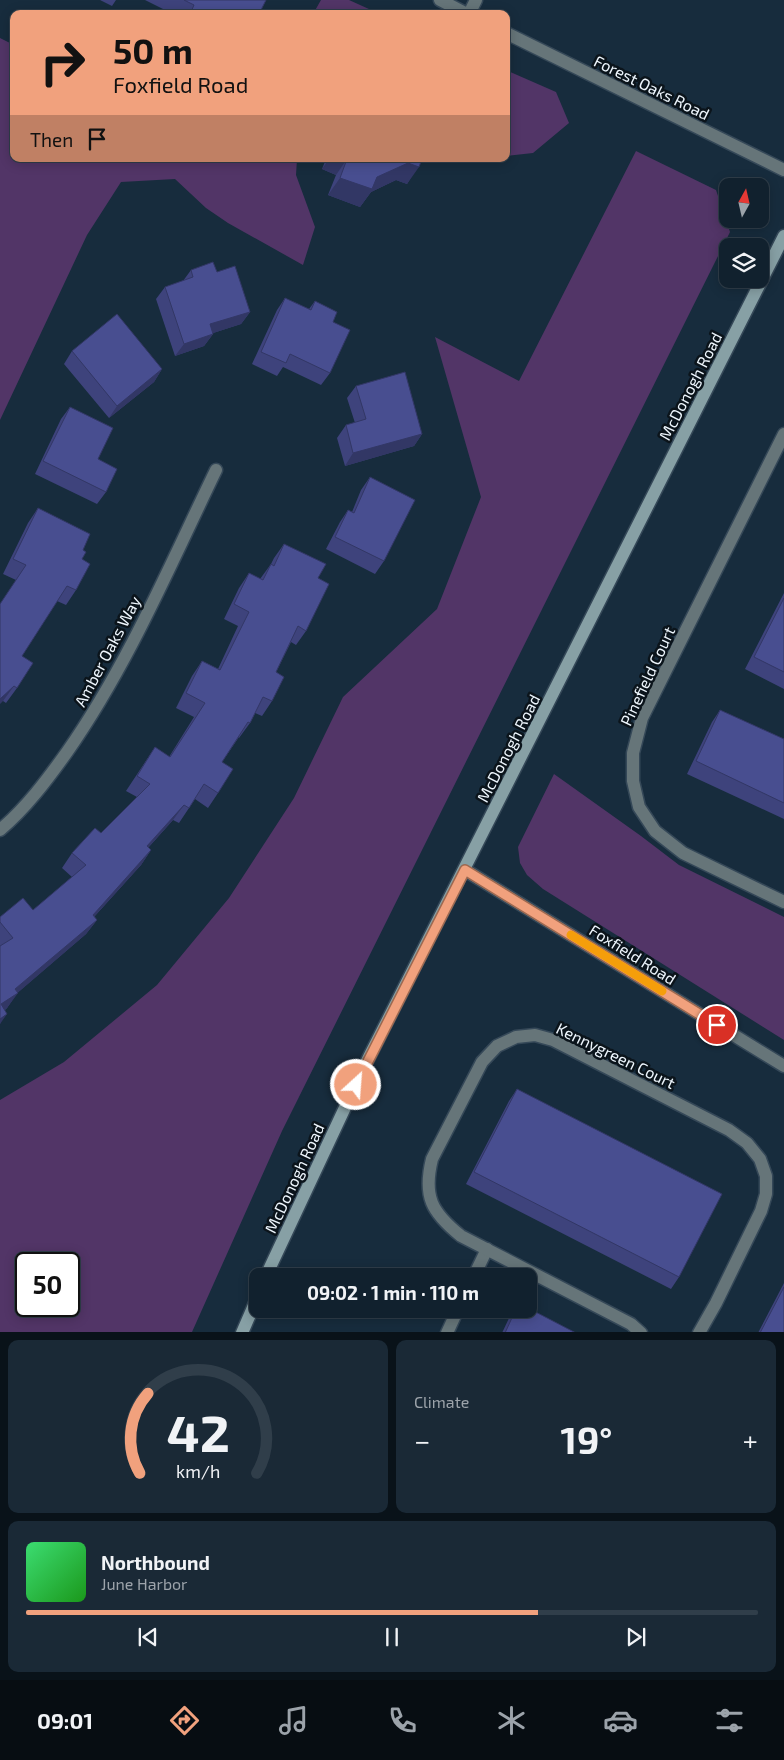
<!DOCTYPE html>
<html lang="en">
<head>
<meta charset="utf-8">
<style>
	:root { --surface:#11212e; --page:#1a2936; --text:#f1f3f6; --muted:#9ca3aa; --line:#303e4a; --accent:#f1a17d }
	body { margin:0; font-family:"Exo 2",sans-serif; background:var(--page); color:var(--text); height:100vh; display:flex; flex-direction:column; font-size:19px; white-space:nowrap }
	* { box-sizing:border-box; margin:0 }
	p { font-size:16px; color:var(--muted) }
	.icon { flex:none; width:28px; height:28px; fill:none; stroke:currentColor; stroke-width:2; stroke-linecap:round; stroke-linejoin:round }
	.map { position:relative; height:1332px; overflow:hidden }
	.side { display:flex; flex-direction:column; gap:8px; padding:8px; background:#091219; flex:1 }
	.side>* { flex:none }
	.top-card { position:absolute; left:10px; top:10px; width:500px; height:152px; border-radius:10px; box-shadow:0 2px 12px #0003,0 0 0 1px var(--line); background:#f1a17d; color:#111; overflow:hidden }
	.needle { width:32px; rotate:8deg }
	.controls { position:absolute; left:719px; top:178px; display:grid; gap:10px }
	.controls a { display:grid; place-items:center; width:50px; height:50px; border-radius:10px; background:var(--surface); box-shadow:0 2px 12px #0003,0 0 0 1px var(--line); font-size:25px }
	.speed { position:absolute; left:15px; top:1252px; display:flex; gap:10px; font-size:25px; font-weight:700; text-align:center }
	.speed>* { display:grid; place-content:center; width:65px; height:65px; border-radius:50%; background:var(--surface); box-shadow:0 2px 12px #0003,0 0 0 1px var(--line); line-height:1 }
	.speed .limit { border:2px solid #111; border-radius:8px; background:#fff; color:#111 }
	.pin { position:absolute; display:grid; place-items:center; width:42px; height:42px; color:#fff; margin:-21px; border:2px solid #fff; border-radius:50%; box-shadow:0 1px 5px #0007 }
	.me { position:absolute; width:55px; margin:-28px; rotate:26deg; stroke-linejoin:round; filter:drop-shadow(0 0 4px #0008) }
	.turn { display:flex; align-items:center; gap:18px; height:105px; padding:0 20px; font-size:22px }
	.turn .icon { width:65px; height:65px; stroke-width:2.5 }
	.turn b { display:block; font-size:35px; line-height:42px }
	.then { display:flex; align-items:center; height:48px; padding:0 20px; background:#0003; gap:10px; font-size:19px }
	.big { font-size:38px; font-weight:700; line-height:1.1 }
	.side .widget { flex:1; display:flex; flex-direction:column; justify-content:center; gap:8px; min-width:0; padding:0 18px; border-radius:10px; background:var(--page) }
	.side .dial { align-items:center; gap:0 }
	.dial svg { height:130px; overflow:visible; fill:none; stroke:var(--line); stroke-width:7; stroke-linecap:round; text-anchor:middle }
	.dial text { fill:var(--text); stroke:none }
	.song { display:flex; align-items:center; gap:15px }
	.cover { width:60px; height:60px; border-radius:8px; background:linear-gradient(135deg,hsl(140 70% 55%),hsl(120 70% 35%)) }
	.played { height:5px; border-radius:2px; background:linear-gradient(90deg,var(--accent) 70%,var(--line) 70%) }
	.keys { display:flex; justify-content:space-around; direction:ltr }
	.heat { display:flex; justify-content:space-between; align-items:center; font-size:28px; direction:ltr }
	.side .tiles { flex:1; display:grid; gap:8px; grid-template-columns:1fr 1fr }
	.widget:last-child { grid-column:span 2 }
	.trip { position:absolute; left:249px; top:1268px; width:288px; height:50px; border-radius:10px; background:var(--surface); box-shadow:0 2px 12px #0003,0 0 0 1px var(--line); font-weight:700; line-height:50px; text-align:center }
	.tabs { display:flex; height:80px; justify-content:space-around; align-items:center; background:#070d12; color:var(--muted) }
	.tabs .icon { width:35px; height:35px }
	.tabs .current { color:var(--accent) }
	.tabs b { font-size:22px; color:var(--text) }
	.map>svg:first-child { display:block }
</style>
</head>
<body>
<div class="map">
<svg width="784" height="1333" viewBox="0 0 784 1333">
	<rect width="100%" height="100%" fill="#172c3d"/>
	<!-- green -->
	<path fill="#523567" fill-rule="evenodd" d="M321 0H349L380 14H313Z
		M0 38 14 45V159H297L296 175 315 227 303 265 228 223 206 208 175 179 121 182 87 235 0 420Z
		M506 70 556 92 569 123 533 153 506 156Z
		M636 151 716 190 730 232 282 1131 192 1332H0V1100L64 1062 157 985 229 898 294 798 343 697 437 609 481 497 435 337 519 381ZM26 1264H69V1306H26Z
		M554 774 641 836 679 865 784 917V1040L543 889 527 875 520 863 518 847Z"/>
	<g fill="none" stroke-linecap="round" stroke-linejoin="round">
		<defs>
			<path id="lane" d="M474 1276 487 1249
				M447 1333 458 1309"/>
			<path id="street" d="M440 0 467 14
				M469 14 476 0
				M506 33 784 170
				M784 434 642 718 633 753V781L639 807 655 831 683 853 784 902
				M0 830C26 808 47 780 67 752 128 665 170 565 216 470
				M465 870 784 1066
				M641 1333 631 1324 461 1236C431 1212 423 1196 432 1159L482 1062 497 1046 516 1037 535 1035 553 1040 729 1130 747 1143 760 1159 766 1176V1194L761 1211 716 1303 699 1333"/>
			<path id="secondary" d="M266 1276 364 1067 784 236
				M242 1333 258 1296"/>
		</defs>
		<!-- lane casing -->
		<use href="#lane" stroke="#354858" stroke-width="15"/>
		<!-- street casing -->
		<use href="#street" stroke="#354858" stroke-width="15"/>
		<!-- secondary casing -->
		<use href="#secondary" stroke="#354858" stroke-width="15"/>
		<!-- lane -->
		<use href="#lane" stroke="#667579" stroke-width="12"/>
		<!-- street -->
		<use href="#street" stroke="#667579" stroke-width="12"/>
		<!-- secondary -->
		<use href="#secondary" stroke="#87a0a5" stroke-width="12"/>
	</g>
	<!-- wall -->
	<path fill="#3e437c" d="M100 0H116L112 6Z
		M145 0H266L259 14H173Z
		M326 159H422L407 184 396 180 371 192 360 207 328 195 336 175 322 169Z
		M191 270 217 272 250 312 241 324 213 333V334L204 346 175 356 156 299 165 287 183 281Z
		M285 298 309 309 315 301 333 322 330 373 321 385 283 367 277 376 252 364 277 310Z
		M72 351 162 369 154 382 109 418 64 364Z
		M356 386 422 434 414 446 345 466 337 438 346 425 355 423 347 398Z
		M70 407 98 459 106 492 97 504 35 474 61 419Z
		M370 477 384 561 375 574 326 549 340 522 348 510 352 512 361 490Z
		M38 508 83 550 82 559 76 590 66 605 57 601 22 656 17 688 6 703 3 701 16 580 3 574 28 523Z
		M284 544 318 578 306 631 296 645 291 642 276 672 272 701 262 716 255 713 250 723 239 738V737L222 762 218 793 208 808 195 799 179 823 173 820 148 848 151 850 141 865 94 917 97 920 86 934 17 993 7 1008 5 1010 0 1024V917L33 910 72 877 62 868 72 853 101 833 137 797 126 791 155 747 169 757 194 717 176 708 192 676 202 661 218 669 238 626 224 619 239 588 249 573 260 579 271 564 274 558Z
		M784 593V689L745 669Z
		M720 710 784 739V819L687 774 712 722Z
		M517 1089 679 1277 671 1289 466 1184 509 1101Z
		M784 1283V1333H758Z
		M516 1309H528L576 1333H502L510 1316Z"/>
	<!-- shaded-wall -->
	<path fill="#323765" d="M329 159H347L336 175 322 169Z
		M408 163 419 167 407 184 396 180 371 192 360 207 328 195 340 178 377 177Z
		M250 312 241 324 201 337 210 324Z
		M213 334 204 346 175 356 184 344Z
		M162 369 154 382 109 418 117 406Z
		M422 434 414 446 345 466 353 453Z
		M14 686 3 701 0 704V699Z
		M184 805 173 820 136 861 147 846Z
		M151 850 141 865 82 930 93 915Z
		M97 920 86 934 14 996 18 993 7 1008 0 1013V1006L15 989Z
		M7 1014 0 1024V1019Z"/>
	<!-- building -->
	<path fill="#484e90" stroke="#323765" d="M184 0H266L259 14H190L194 5Z
		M347 159H422L419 167 408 163 377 177 372 189 340 178Z
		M213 262 217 272 235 266 250 312 210 324 213 334 184 344 165 287 193 277 191 270Z
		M285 298 311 310 315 301 337 312 333 322 350 330 330 373 290 354 286 363 261 352Z
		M117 314 162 369 117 406 72 351Z
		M405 372 422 434 353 453 346 425 366 419 356 386Z
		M70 407 113 428 98 459 117 469 106 492 43 461Z
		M370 477 415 500 384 561 335 537 348 510 354 513Z
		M38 508 90 534 83 550 86 552 82 559 90 564 76 590 67 586 22 656 33 663 17 688 14 686 0 699V604L26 565 13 559Z
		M284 544 326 564 318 578 329 584 306 631 298 626 276 672 284 677 272 701 263 697 250 723 248 722 222 762 233 769 218 793 204 784 189 808 184 805 147 846 151 850 93 915 97 920 15 989 18 993 1 1004 7 1014 0 1019V946L13 938 0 922V917L23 898 33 910 86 865 72 853 95 828 101 833 150 784 137 776 155 747 170 757 205 703 186 693 202 661 220 670 249 612 234 604 249 573 263 580 271 564 274 566Z
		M784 598V672L754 657Z
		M720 710 784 739V803L696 761Z
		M517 1089 722 1194 679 1277 474 1172Z
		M784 1287V1333H760Z
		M528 1308 576 1333H505L516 1309Z"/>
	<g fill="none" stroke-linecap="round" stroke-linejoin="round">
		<defs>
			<path id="route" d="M356 1085 465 870 717 1025"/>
		</defs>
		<!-- route casing -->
		<use href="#route" stroke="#9d6951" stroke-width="12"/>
		<!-- route -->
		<use href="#route" stroke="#f1a17d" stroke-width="9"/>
		<!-- slow -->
		<path stroke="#f59e0b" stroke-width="9" d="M571 935 662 991"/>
	</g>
	<g text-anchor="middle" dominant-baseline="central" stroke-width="5" stroke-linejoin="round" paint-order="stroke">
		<!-- street labels -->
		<g font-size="16" fill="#eef6fd" stroke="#0b141b">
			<text transform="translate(652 87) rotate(26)">Forest Oaks Road</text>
			<text transform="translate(690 386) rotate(-63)">McDonogh Road</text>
			<text transform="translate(107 651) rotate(-62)">Amber Oaks Way</text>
			<text transform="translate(647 676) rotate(-65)">Pinefield Court</text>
			<text transform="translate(508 748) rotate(-63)">McDonogh Road</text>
			<text transform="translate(633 954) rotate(32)">Foxfield Road</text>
			<text transform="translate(616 1055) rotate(26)">Kennygreen Court</text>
			<text transform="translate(294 1178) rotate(-65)">McDonogh Road</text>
		</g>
	</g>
</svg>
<div class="controls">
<a><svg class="needle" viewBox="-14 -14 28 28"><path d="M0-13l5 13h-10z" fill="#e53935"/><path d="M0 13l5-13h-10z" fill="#9ca3aa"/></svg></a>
<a><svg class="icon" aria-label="layers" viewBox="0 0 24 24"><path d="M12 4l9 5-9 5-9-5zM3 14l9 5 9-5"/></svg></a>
</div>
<div class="speed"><div class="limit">50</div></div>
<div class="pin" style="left:717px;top:1025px;background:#d93025"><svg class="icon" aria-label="arrive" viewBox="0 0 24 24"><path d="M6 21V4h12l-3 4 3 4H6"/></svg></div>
<svg class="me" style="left:356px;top:1085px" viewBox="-20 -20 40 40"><circle r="17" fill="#f1a17d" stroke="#fff" stroke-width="3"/><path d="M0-11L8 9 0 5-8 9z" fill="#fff"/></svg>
<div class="trip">09:02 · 1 min · 110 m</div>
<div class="top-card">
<div class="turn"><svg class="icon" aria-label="right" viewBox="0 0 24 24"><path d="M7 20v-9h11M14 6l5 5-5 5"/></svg><div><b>50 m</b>Foxfield Road</div></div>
<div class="then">Then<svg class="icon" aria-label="arrive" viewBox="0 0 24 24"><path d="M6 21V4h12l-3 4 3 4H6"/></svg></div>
</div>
</div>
<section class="side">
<div class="tiles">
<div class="widget dial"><svg viewBox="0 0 100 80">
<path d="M14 69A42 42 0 1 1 86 69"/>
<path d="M14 69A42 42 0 0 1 19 20" stroke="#f1a17d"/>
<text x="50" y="56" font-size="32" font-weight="700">42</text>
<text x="50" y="72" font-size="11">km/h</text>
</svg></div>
<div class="widget"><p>Climate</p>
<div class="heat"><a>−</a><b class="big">19°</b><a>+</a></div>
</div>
<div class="widget">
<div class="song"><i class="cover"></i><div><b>Northbound</b><p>June Harbor</p></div></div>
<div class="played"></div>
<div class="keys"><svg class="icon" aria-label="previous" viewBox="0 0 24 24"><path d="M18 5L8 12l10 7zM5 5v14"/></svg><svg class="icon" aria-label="pause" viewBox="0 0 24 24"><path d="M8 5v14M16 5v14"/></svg><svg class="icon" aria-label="next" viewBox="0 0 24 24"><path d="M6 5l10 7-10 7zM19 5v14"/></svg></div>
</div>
</div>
</section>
<nav class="tabs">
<b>09:01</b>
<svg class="icon current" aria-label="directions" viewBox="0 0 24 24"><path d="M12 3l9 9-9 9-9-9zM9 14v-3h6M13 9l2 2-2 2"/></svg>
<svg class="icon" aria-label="music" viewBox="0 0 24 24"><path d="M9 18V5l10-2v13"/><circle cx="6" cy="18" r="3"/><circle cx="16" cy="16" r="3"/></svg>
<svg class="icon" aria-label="phone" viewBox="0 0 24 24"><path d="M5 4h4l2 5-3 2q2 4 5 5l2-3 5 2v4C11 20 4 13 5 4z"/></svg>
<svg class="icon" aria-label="climate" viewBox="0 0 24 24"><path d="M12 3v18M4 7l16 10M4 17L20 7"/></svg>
<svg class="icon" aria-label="car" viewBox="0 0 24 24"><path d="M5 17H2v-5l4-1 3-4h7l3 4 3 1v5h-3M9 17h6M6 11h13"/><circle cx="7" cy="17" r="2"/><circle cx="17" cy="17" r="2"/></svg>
<svg class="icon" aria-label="filters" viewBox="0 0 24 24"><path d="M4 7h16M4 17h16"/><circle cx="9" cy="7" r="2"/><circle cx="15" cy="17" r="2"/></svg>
</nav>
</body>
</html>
